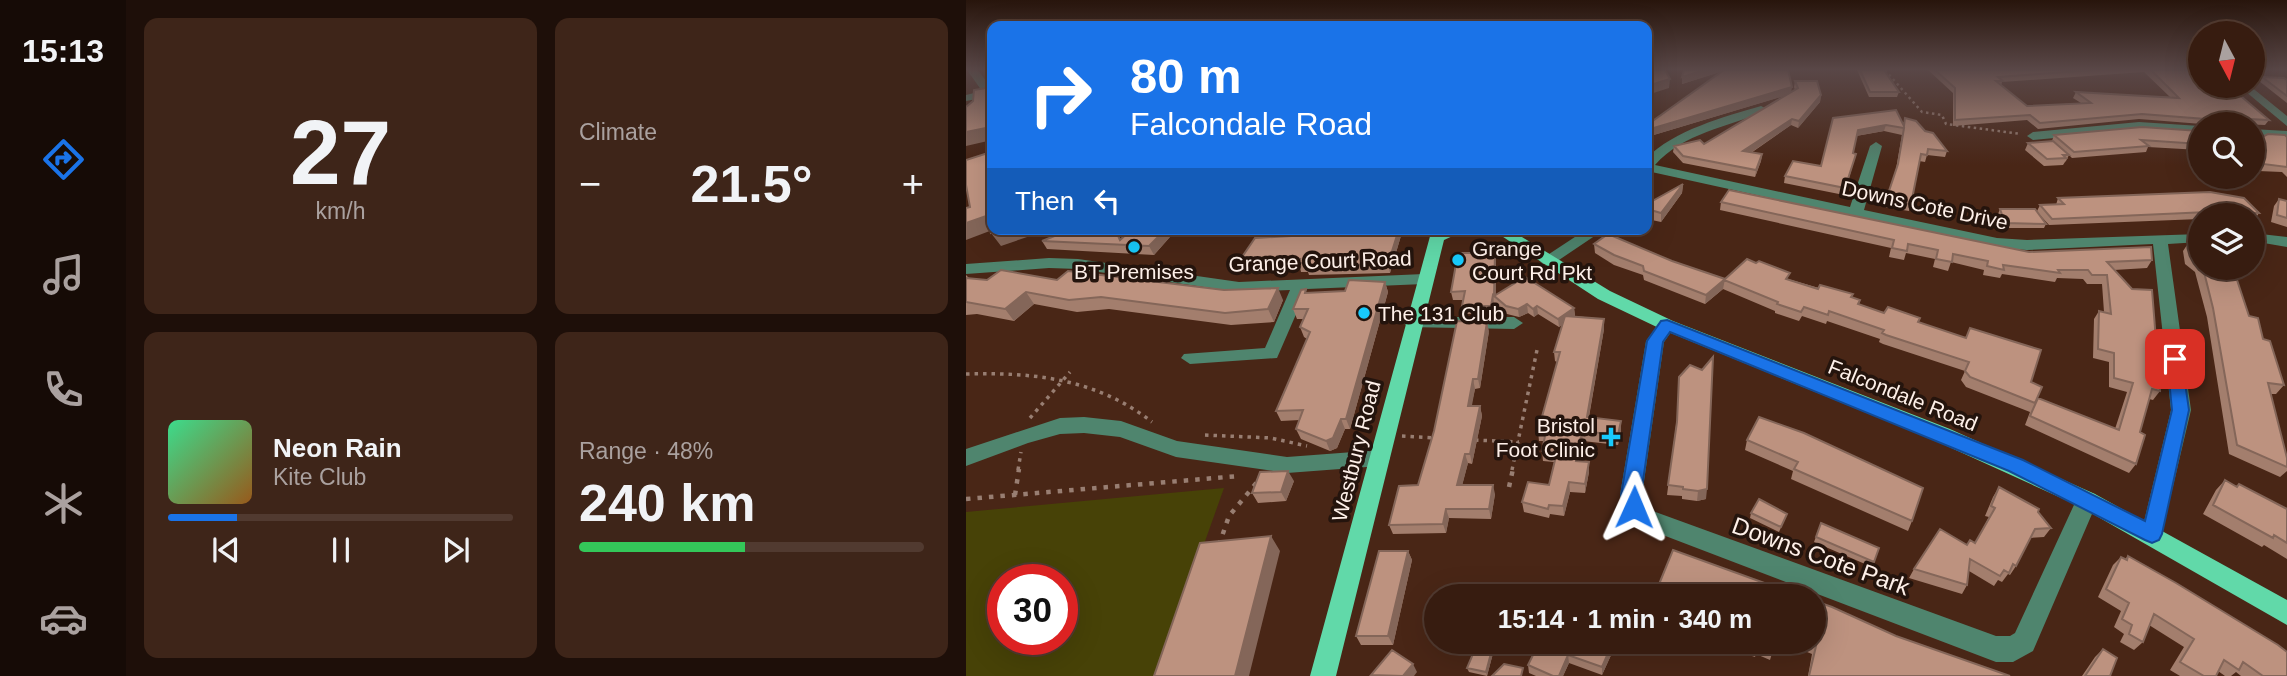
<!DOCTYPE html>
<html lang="en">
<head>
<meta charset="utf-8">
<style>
	:root { --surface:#371c10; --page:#3e2519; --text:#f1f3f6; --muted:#aaa19f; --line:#513a30; --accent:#1a73e8 }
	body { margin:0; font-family:Arial,sans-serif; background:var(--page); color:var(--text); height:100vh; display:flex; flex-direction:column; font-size:26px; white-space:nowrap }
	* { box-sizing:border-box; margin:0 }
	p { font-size:23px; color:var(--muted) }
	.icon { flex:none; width:38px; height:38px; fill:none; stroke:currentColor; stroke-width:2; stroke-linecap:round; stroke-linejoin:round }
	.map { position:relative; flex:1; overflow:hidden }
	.sheet { display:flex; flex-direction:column; gap:18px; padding:18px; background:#1e0f09; width:840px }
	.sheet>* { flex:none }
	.top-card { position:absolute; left:21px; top:21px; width:665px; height:214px; border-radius:14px; box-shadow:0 7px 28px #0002,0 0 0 2px var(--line); background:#1a73e8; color:#fff; overflow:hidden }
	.needle { width:46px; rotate:173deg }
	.controls { position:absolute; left:1222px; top:21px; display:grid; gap:14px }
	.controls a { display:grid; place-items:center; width:77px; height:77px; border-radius:50%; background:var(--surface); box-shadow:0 7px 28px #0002,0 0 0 2px var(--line); font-size:35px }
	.speed { position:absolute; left:21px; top:564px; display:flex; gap:14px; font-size:35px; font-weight:700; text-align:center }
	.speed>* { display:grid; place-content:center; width:91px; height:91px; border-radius:50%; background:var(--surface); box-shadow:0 7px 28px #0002,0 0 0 2px var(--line); line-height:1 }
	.speed .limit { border:10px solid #d22; background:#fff; color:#111 }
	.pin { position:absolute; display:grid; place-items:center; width:60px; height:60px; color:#fff; margin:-30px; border-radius:14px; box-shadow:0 4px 10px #0006 }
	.me { position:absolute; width:77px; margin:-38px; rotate:1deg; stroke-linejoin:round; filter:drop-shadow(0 0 5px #0008) }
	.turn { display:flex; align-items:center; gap:24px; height:147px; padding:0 28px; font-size:32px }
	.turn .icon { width:91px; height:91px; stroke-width:2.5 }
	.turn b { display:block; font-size:49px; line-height:60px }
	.then { display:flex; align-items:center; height:66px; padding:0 28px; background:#0003; gap:14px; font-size:26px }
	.big { font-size:52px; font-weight:700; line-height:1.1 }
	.sheet .widget { flex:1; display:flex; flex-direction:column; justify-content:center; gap:10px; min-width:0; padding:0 24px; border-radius:14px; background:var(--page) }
	.sheet .dial { align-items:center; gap:0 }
	.dial b { font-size:91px; line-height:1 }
	.song { display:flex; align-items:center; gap:21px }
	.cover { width:84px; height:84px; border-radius:10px; background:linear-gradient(135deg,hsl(150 70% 55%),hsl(30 70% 35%)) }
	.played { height:7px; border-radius:4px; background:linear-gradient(90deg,var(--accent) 20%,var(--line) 20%) }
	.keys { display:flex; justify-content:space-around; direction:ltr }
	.heat { display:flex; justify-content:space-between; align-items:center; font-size:38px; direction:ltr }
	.charge { height:10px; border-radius:5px; background:linear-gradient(90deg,#34c759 48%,var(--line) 0) }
	.sheet .tiles { flex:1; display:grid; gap:18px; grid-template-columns:repeat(2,1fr) }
	.trip { position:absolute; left:458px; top:584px; width:402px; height:70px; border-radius:35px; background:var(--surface); box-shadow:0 7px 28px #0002,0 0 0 2px var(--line); font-weight:700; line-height:70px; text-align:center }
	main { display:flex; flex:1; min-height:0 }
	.dock { display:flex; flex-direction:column; width:126px; justify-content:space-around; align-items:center; background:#160b06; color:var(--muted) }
	.dock .icon { width:49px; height:49px }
	.dock .on { color:var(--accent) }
	.dock b { font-size:32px; color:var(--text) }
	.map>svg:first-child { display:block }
</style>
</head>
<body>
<main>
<nav class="dock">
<b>15:13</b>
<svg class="icon on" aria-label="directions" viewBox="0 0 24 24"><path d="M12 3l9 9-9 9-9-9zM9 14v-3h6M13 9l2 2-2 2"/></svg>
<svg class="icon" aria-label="music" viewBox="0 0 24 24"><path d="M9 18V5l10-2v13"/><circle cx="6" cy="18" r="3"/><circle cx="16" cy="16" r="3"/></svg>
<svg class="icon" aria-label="phone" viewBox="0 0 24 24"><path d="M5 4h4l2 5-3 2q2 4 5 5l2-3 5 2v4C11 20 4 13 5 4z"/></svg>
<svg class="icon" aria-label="climate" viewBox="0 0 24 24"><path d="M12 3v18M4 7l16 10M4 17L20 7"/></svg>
<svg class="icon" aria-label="car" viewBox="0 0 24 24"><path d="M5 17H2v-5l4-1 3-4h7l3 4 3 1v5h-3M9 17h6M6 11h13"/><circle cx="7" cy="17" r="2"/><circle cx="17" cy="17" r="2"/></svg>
</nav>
<section class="sheet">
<div class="tiles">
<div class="widget dial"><b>27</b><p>km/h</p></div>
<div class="widget"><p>Climate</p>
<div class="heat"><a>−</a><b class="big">21.5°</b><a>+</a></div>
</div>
<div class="widget">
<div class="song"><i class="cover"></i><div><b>Neon Rain</b><p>Kite Club</p></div></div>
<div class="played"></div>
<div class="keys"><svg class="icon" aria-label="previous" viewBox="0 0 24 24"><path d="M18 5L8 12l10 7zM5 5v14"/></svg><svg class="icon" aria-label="pause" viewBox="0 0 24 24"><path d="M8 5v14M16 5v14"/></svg><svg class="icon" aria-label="next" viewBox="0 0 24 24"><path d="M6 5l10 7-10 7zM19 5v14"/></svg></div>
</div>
<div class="widget"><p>Range · 48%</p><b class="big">240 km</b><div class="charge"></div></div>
</div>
</section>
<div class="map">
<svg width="1321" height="676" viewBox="0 0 1321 676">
	<rect width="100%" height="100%" fill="#492616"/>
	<!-- green -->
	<path fill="#474207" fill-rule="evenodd" d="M258 488 191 676H0V512ZM37 579H96V639H37Z"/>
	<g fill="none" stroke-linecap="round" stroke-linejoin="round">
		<!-- path-far2 -->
		<path stroke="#987e72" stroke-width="2.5" stroke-dasharray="2.5 3.5" stroke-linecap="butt" d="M919 70 956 112 976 115 980 124 1055 134"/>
		<!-- path-far1 -->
		<path stroke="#987e72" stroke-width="3.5" stroke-dasharray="3.5 5" stroke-linecap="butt" d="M0 374C68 372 131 379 186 422
			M64 418 104 372
			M239 435 305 438 341 446
			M436 436 470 438
			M509 440 553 442
			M52 470 55 452
			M546 470 571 350"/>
		<!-- path -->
		<path stroke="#987e72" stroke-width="4.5" stroke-dasharray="4.5 7" stroke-linecap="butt" d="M543 487 547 469
			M49 495 53 469
			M0 499 273 476
			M253 545 263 516 292 481"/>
		<!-- minor -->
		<path fill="#4f856e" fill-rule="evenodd" d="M1 70H12L26 89V96L0 101V95L16 91Z
			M1273 86H1284L1321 116V126Z
			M795 106 801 109 799 111C762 127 717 133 689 165L884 207 904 146 910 142 916 146 898 210 1031 238 1061 240 1234 234V242L1202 244 1225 410 1194 541 1186 544 1178 541 1175 534 1205 410 1187 244 1061 250 1031 248 681 171V158C706 131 760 116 795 106Z
			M1173 122 1234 126V134L1173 130 1067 140 1061 136 1067 132Z
			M1286 129 1321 131V139L1286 137Z
			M1286 159 1292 160V166L1286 167Z
			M621 229H639L587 264H577L574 261 577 258Z
			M1286 233 1321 237V247L1286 241Z
			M83 258 112 259 273 282 458 274 466 279 458 284 341 289 311 358 224 364 215 358 218 354 299 348 324 290 273 292 112 269 83 268 0 274V264Z
			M447 317H548L557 323 548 329 441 327 438 323Z
			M701 319 710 325 698 342 676 495 684 510 1030 636H1044L1049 633 1113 494 1121 491 1129 494 1132 500 1067 651 1047 662H1030L668 524 657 507 654 495 680 341 695 321Z
			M118 417 155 421 211 441 321 457 414 450 421 452 424 458 421 464 414 466 321 473 210 457 154 437 118 433 94 434 62 443 0 466V449L94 418Z"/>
		<!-- major -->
		<path fill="#61d9a9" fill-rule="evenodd" d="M466 229H502L478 240 370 676H344Z
			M525 229H543L644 291 707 321 984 429 1129 494 1321 600V625L1113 506 970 441 695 329 632 299Z"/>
	</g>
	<!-- wall -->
	<path fill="#a37e6d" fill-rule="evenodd" d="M718 70H822L825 92 829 90 828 87 829 81 855 95 854 102 832 128 825 125 785 153 796 154 795 161 789 177 717 163 707 152 708 146 738 144 821 95 681 137V125L757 71 716 84Z
		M891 70H918L933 92 931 97H903Z
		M962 70H1234L1303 120 1299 125 1249 123 1251 124H1236L1173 119 1072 129 1061 120 987 126V93ZM1178 72 1204 97 1110 92 1107 98 1115 103 1061 106 1035 86 1036 82Z
		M1296 77 1321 80V103L1293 81Z
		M867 118 938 125 939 118 959 131 981 151 979 157 961 155 959 162 953 161 943 211 918 207 930 169 936 135 918 131 890 136 887 153 890 154 878 195 818 183 819 176 855 166Z
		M1234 131V150L1182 147 1180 152 1106 158 1103 155 1100 161 1099 162 1097 165 1078 166 1059 150 1062 143 1086 141 1088 135Z
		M1321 137V177L1316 172 1292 171 1294 158H1286V142Z
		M717 184 716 193 695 222 681 219V204Z
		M1092 198 1293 213 1289 219H1286V215H1234V219L1083 225 1073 214 1080 224 1078 228H1037L1032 214 1034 209 1071 211 1074 205H1090Z
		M1313 199 1321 201V227L1305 222 1308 206Z
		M755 202 1063 252 1186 260 1181 268 1148 270 1194 391 1187 400 1183 399 1174 432 1170 464 1163 473 1059 425 1064 412 1000 387 995 380 999 371 917 344 913 342 914 339 861 321 860 324 836 316 833 321 809 313V311L757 289 739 304 678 280 677 275 648 265 629 253 628 244 706 261 759 279H822L894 300 893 305 952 322 1065 382 1072 398 1149 429 1161 392 1143 387V362L1127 358 1128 319 1133 311 1138 312 1136 284H1121L1117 279 1091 278 1089 282 1036 274 1034 278 1017 275 1018 270 985 262 982 271 967 267 969 259 940 253 938 260 923 257 925 248 754 210Z
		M166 229H211L188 255 81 249 76 241 155 240Z
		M344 229H437L424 273 343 275 342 272H335L334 267 280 266 276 257 342 235Z
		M1223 242 1234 244V268H1267L1283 316 1297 339 1318 385 1310 394H1305L1321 458V471L1314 477 1263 454 1241 317 1229 272 1219 264 1217 251Z
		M530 261V295L608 308 609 316 638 319V329L623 417 655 421V431L652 445 617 441 613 461 623 462V472L619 493 604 492 598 516 584 514 583 518 558 512 556 502 583 485 588 462 577 461 576 451 578 441H573L572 431 591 362 589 361 588 352 596 325 593 327 572 314 568 317 562 313 553 317 541 314 528 304 526 314H497L496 306 497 300H487L485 292Z
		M0 275 3 278 21 280H91L317 300 308 322 265 325 143 309 111 312 68 304 48 321 11 314 0 315Z
		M419 282 422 292 384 429H379L371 448 364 451 335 439 330 429 334 420 315 421 310 411 341 339 338 337 334 327 338 319H331L327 309 342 293 379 291Z
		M523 331 514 388 509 389 505 406H514L516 416 506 464 502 463 496 485 529 494 525 519 483 518 480 533 427 534 423 525 452 485Z
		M793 417 946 521 942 531 825 479 827 471 779 450 781 440Z
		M710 425 740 499 731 501 716 499V496L701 495Z
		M1259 480 1270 486 1273 484 1321 509V559L1298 545 1296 547 1237 514 1250 490Z
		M328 481 320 501 292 503 286 493Z
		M1033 487 1072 512 1085 528 1078 537 1064 538 1050 566 1044 575 1042 574 1036 582 1032 580 1028 586 1003 571 1001 585 996 594 943 578 948 569 1001 545 1009 543 1023 517 1019 516 1027 497Z
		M785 513 821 514 813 532 784 518Z
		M855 523 908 562 906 567 848 542Z
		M442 551 446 560 427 645H395L390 636Z
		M1162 556 1321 676H1275L1270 672 1265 676H1259L1252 671 1250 676H1214L1204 670 1218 647 1183 625 1177 642 1168 650 1154 642 1158 634 1148 627 1155 611 1132 597 1147 565 1155 557 1159 559Z
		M930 636 1044 676H842L846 654 816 642 814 648 808 647 804 660 790 654 789 657 768 650 770 642H849Z
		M512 642H530L521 676 503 672 501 668Z
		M583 642H651L636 675 603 663 597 676H570L563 673 562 665 579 650Z
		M1137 649 1144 676H1116L1129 657Z"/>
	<!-- shaded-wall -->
	<path fill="#846659" d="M739 70H760L716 84V77Z
		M704 79 703 88 681 95V86Z
		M826 87 825 94 681 137V130Z
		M855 95 854 102 832 128 833 121Z
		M826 119 825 125 777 158V151Z
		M920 125 918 131 890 136 892 130Z
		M20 128 26 140 0 146V132Z
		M796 154 795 161 789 177 790 170Z
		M717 184 716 193 695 222V213Z
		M20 216 29 229 0 240V223Z
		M37 229H61L64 236 35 246 25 233Z
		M200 229H211L188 255 183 246Z
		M433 229H437L424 273 422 264Z
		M529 253 530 261V298L528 297Z
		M759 279 757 289 739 304 740 295Z
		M419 282 422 292 384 429 380 419Z
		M312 288 317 300 308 322 302 309Z
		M60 292 68 304 48 321 39 309Z
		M527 295 528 304 526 314 525 306Z
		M561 304 562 313 553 317 552 309Z
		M571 306 572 314 568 317 567 309Z
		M608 308 609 316 593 327 592 319Z
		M638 319V329L621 427V417Z
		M521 322 523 331 514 388 512 379Z
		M507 379 509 389 504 416 502 406Z
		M514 406 516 416 506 464 504 454Z
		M375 419 379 429 371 448 364 451 360 441Z
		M655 421V431L652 445V435Z
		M616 431 617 441 611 471 610 461Z
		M499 454 502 463 494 494 491 485Z
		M623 462V472L619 493V484Z
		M322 471 328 481 320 501 315 492Z
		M603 482 604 492 598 516 597 506Z
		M527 485 529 494 525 519 523 509Z
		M741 489 740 499 731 501 732 491Z
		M480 509 483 518 480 533 477 524Z
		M305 536 314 551 283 676H269Z
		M442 551 446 560 427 645 422 636Z
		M528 642H530L521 676 520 672Z
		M647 642H651L636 675V667Z
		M602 655 603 663 597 676H593Z
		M447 664 451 672 448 676H437Z"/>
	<!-- building -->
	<path fill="#bd927f" stroke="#846659" stroke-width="2" d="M681 70H699L704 79 681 86Z
		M718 70H739L716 77Z
		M758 70H822L826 87 681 130V125Z
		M894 70H918L933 92H904Z
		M969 70H1128L1032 77 1037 81H1030L1061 106 1125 103 1110 92 1213 98 1185 70H1234V86H1263L1303 120 1243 117 1251 124H1238L1239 119 1176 114 1074 123 1064 115 989 120V88Z
		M1296 77 1318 78 1321 80V96Z
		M829 81H851L855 95 833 121 826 119 777 151 796 154 790 170 717 156 708 146 734 140 738 144 832 88Z
		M26 87V229H37L25 233 20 216 0 223V208L4 207 0 185V160L22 153 20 128 0 132V107L7 101 8 90Z
		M930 110 938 126 939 118 950 121 959 131 967 133 981 151 962 149 961 155 955 154 945 204 920 200 932 164 938 128 920 125 892 130 887 153 890 154 879 188 819 176 827 161 855 166 867 118Z
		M1176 127 1234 131V144L1175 140 1183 146 1108 152 1088 135Z
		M1302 134 1319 135 1321 137V167L1297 164 1298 152 1288 151 1287 156 1286 155V142Z
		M1087 141 1103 155H1097L1100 158 1081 159 1062 143Z
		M717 184 695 213 681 209V204Z
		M763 190 1063 252 1185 247 1186 260 1141 262 1166 289 1186 290 1194 391 1186 389 1174 432 1179 435 1170 464 1064 416 1072 398 1153 430 1167 383 1148 378V353L1132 349 1133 311 1145 314 1141 275H1126L1122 270H1092L1094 273 1037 265 1038 270 1021 266 1022 261 987 254 986 262 970 259 972 250 942 244 941 251 926 248 928 240 755 202Z
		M1244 192 1278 198 1293 213 1242 212 1086 219 1074 205 1098 204 1092 198Z
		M1313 199 1321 201V218L1311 215Z
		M1034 209H1069L1080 224 1039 223Z
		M106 229H149L154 240 166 229H200L183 246 76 241Z
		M344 229H433L422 264 340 266 341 263H332L334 259 276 257 289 238 342 235Z
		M642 234 706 261 759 279 740 295 678 271 677 266 648 255 628 244Z
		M1223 242 1234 244V262L1225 256Z
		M492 253H529L528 296 559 277 608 308 592 319 571 306 567 309 561 304 552 309 540 306 527 295 525 306H496L499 291 485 292Z
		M781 259 790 263 793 261 824 273 820 279 852 289 854 285 887 294 885 297 894 300 892 304 918 313 922 307 954 318 952 322 1000 338 1004 328 1075 350 1065 382 1076 387 1069 403 1004 377 999 371 1003 362 920 335 916 333 918 330 863 311 862 315 838 307 835 312 811 304 812 302 758 280Z
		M1237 268H1267L1283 316 1292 318 1297 339 1304 341 1318 385 1302 383 1321 458V467L1271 445 1247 308Z
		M35 270 91 280 102 271 258 290 312 288 302 309 259 313 135 297 103 300 60 292 39 309 0 302V278L21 280Z
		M383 280 419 282 380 419H375L367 438 360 441 330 429 337 410 310 411 344 332 334 327 342 309H327L335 290 340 289 339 293 379 291Z
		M599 316 638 319 621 417 655 421 652 435 616 431 610 461 623 462 619 484 603 482 597 506 583 505 582 509 556 502 562 482 583 485 591 452 576 451 580 431H572L594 352H588Z
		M491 321 521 322 512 379H507L502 406H514L504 454H499L491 485H527L523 509H480L477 524 423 525 433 486 452 485 468 431Z
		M747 357 741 489 732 491 717 489V487L702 485 711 422 713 377 724 365 736 370Z
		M793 417 838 433 957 488 946 521 828 469 832 462 781 440Z
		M322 471 315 492 286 493 294 472Z
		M1259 480 1271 487 1273 484 1321 509V543L1308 535 1307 538 1247 505Z
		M1033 487 1073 509 1072 512 1085 528 1069 529 1050 566 1047 564 1043 573 1038 570 1034 576 1004 559 1001 585 948 569 974 529 1001 545 1004 540 1009 543 1029 508 1025 506Z
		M793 499 821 514 815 527 785 513Z
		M855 523 913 548 908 562 850 537Z
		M305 536 269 676H188L234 543Z
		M707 550 837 597H697L689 594Z
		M413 551H442L422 636H390Z
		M1162 556 1210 583 1312 645 1321 652V676H1297L1277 662 1273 670 1258 660 1250 676H1238L1214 662 1228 639 1188 614 1177 642 1163 634 1166 625 1156 619 1163 603 1140 589 1155 557 1161 560Z
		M849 601 866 607 930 636 1044 676H843L850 646 840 642H849Z
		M512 642H528L520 672 501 668Z
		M583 642H647L636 667 602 655 593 676H587L562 665 571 647 579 650Z
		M772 642H809L807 652 792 646 791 649Z
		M1137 649 1151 658 1144 676H1119Z
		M426 650 447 664 437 676 405 675Z
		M538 664 557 668 555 676H526Z"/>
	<!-- sky -->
	<linearGradient id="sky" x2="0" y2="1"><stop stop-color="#28150c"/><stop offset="0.42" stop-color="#594747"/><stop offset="1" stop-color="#594747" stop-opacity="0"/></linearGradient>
	<rect width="1321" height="165" fill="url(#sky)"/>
	<!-- route -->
	<path fill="#1a73e8" stroke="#114b97" stroke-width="2" d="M701 320 1057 460 1179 521 1206 410 1201 359 1209 353 1215 355 1223 410 1196 534 1193 540 1186 543 1179 540 1043 471 704 332 697 342 675 495 678 507 675 513 668 516 661 513 655 495 681 341 695 321Z"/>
	<!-- markers -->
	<g fill="#18cafc" stroke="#24140d" stroke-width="2.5">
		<circle cx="168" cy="247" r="7"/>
		<circle cx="492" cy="260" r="7"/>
		<circle cx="398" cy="313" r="7"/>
		<path d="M641.5 426.5h7v7h7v7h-7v7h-7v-7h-7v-7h7z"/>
	</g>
	<g text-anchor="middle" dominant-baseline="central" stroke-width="7" stroke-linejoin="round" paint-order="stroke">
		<!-- street labels -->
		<g font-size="21" fill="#fef0e9" stroke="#24140d">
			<text transform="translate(959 205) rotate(12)">Downs Cote Drive</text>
			<text transform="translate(354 261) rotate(-2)">Grange Court Road</text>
			<text transform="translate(937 395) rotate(22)">Falcondale Road</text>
			<text transform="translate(390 451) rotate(-76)">Westbury Road</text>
		</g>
		<!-- poi labels -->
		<g font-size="21" fill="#fef0e9" stroke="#24140d" text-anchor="start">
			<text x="506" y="248">Grange<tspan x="506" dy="24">Court Rd Pkt</tspan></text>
			<text x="168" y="271" text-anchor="middle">BT Premises</text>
			<text x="412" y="313">The 131 Club</text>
			<text x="629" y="425" text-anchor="end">Bristol<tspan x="629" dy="24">Foot Clinic</tspan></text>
		</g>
		<!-- near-street labels -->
		<g font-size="24" fill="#fef0e9" stroke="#24140d">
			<text transform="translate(855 556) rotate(20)">Downs Cote Park</text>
		</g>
	</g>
</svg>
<div class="controls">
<a><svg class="needle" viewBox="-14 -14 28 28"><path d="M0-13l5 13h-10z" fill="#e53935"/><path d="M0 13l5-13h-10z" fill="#aaa19f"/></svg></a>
<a><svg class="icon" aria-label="search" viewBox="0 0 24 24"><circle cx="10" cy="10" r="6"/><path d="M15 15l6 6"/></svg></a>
<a><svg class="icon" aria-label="layers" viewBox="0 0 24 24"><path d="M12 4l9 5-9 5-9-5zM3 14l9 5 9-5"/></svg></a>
</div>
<div class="speed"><div class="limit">30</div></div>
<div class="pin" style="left:1209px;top:359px;background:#d93025"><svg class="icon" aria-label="arrive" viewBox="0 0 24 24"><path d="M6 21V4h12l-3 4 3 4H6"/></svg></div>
<svg class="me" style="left:668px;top:507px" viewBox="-20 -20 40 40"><path d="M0-17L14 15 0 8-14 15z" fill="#1a73e8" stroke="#fff" stroke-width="4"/></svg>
<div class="trip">15:14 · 1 min · 340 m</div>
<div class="top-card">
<div class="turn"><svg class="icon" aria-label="right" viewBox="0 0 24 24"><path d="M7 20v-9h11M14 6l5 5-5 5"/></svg><div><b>80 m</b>Falcondale Road</div></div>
<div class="then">Then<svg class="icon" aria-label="left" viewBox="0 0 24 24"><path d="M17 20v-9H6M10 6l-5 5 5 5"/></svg></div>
</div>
</div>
</main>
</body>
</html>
